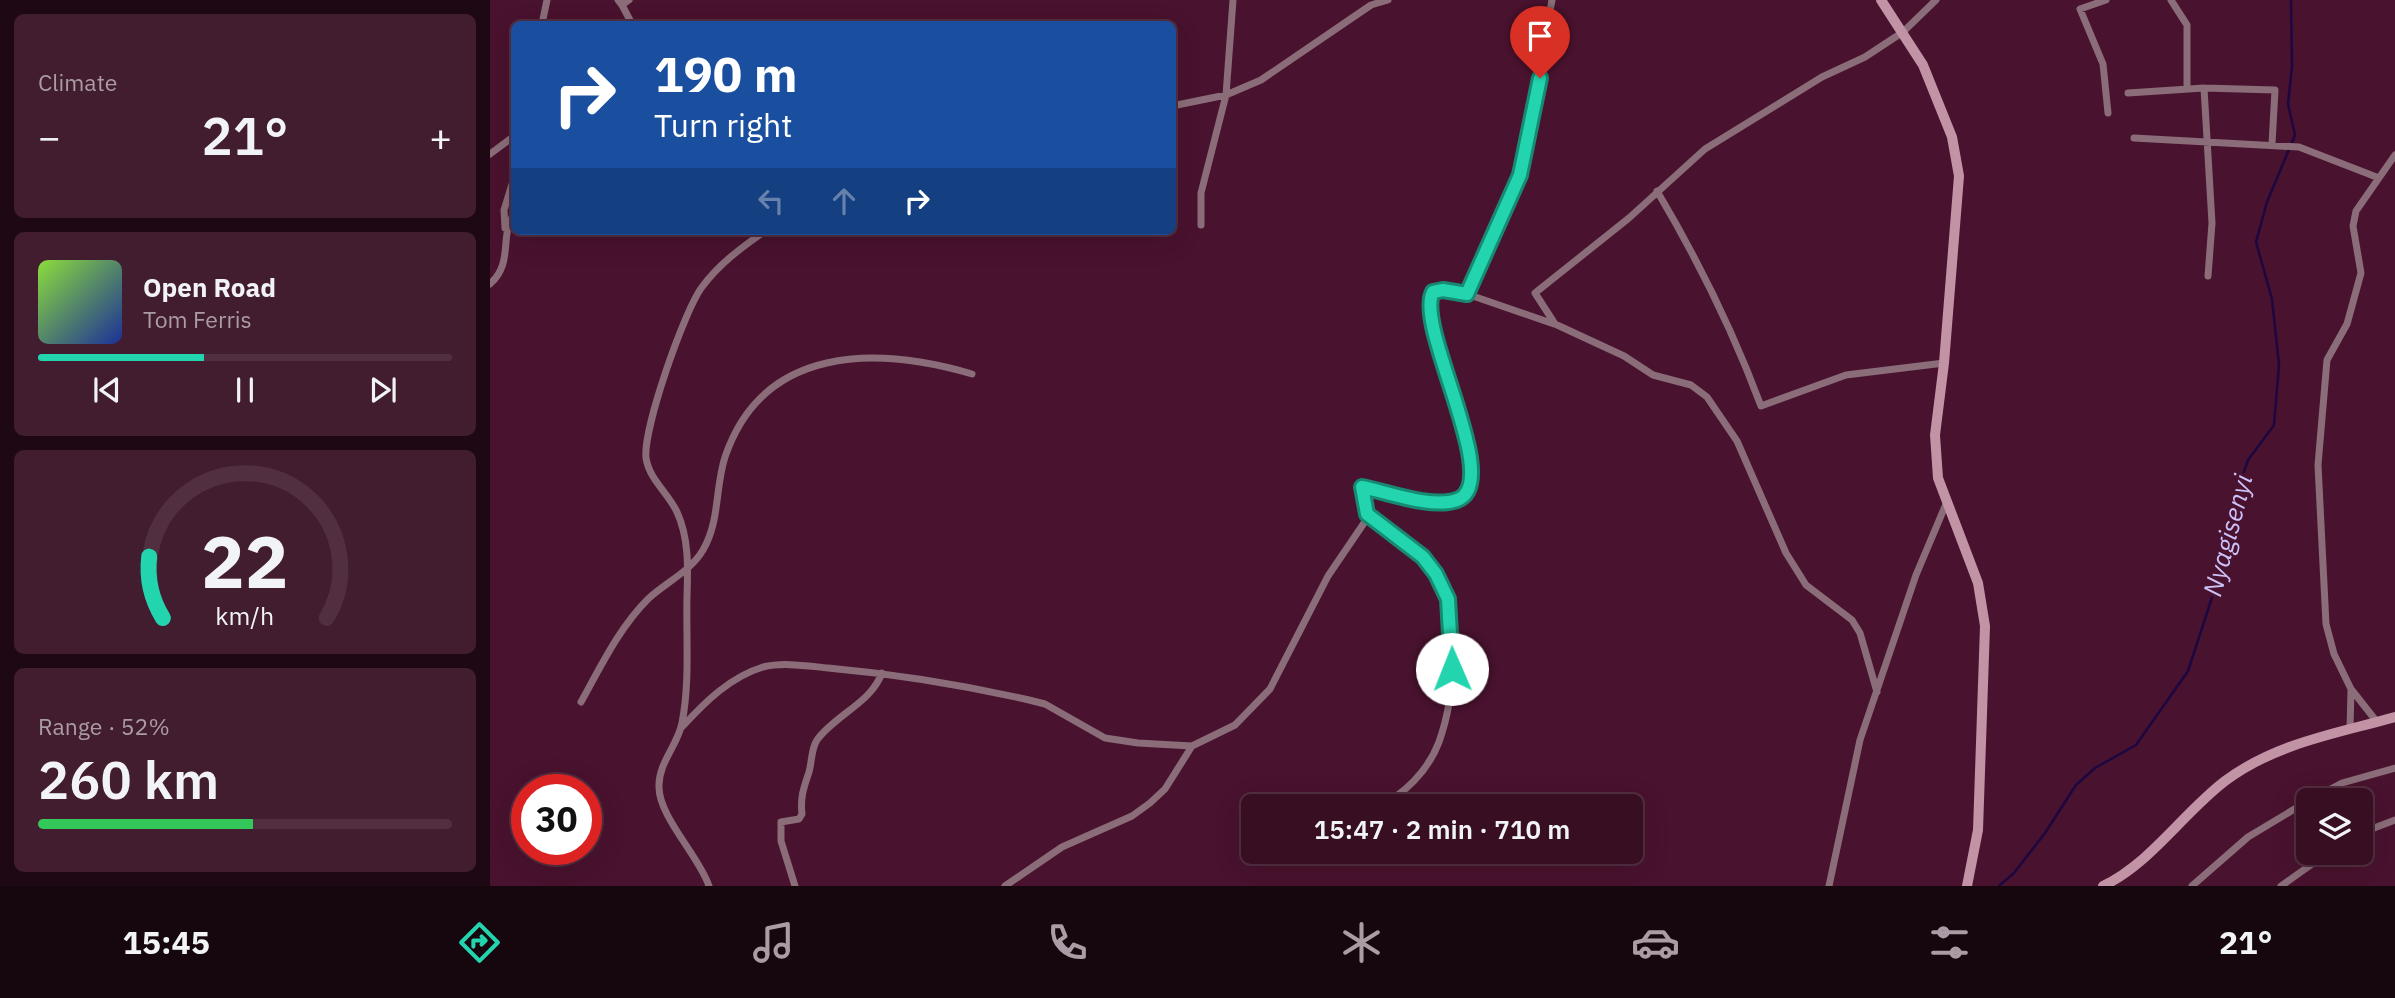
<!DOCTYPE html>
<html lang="en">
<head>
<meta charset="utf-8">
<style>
	:root { --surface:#370e22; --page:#421c2f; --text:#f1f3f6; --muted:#aa9ca5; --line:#512e40; --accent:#22d5af }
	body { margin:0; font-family:"IBM Plex Sans",sans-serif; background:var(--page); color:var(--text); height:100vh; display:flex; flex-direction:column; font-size:26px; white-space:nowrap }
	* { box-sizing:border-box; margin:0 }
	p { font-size:23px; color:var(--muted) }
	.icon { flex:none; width:38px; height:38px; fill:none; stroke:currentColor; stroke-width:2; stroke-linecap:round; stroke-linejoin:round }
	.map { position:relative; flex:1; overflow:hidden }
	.panel { display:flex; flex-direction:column; gap:14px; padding:14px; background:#1e0813; width:490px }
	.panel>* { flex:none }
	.top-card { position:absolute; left:21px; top:21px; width:665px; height:214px; border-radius:10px; box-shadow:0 7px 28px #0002,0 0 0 2px var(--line); background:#1a4fa0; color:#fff; overflow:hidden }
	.fabs { position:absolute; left:1806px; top:788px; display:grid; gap:14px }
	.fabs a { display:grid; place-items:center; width:77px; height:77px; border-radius:10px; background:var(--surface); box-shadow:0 7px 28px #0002,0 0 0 2px var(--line); font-size:35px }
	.speed { position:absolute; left:21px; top:774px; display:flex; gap:14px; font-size:35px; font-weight:700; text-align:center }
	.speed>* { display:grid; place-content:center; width:91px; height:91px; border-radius:50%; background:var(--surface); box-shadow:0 7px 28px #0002,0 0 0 2px var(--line); line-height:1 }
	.speed .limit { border:10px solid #d22; background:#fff; color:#111 }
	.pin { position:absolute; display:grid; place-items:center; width:60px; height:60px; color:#fff; margin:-72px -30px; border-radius:50% 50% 50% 0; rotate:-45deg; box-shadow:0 0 7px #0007 }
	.pin .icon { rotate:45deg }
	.me { position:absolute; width:77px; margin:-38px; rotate:359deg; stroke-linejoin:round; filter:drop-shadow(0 0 5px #0008) }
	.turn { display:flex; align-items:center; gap:24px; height:147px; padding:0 28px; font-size:32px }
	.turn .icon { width:91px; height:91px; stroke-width:2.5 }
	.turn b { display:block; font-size:49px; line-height:60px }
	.lanes { display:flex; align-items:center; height:66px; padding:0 28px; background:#0003; justify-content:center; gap:35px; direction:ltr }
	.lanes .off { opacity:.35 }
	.big { font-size:52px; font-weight:600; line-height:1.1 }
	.panel .widget { flex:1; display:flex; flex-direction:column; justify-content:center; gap:10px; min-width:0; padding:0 24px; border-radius:10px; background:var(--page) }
	.panel .dial { align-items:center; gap:0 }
	.dial svg { height:182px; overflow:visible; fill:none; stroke:var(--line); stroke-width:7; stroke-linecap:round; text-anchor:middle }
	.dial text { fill:var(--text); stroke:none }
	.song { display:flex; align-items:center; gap:21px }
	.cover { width:84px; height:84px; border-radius:10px; background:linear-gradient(135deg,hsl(90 70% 55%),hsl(230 70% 35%)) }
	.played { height:7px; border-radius:4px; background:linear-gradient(90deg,var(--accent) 40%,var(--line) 40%) }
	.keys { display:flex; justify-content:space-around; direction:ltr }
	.heat { display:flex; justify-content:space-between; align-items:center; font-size:38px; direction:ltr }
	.charge { height:10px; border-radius:5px; background:linear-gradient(90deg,#34c759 52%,var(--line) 0) }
	.trip { position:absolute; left:751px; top:794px; width:402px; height:70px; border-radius:10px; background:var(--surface); box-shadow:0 7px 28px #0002,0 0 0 2px var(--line); font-weight:600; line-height:70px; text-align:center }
	.tab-bar { display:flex; height:112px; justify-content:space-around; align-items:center; background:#16060e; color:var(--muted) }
	.tab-bar .icon { width:49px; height:49px }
	.tab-bar .active { color:var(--accent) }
	.tab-bar b { font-size:32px; color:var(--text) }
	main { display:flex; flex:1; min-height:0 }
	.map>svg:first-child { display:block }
</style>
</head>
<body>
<main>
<section class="panel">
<div class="widget"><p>Climate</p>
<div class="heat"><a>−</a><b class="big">21°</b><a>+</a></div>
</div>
<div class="widget">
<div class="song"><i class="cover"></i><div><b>Open Road</b><p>Tom Ferris</p></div></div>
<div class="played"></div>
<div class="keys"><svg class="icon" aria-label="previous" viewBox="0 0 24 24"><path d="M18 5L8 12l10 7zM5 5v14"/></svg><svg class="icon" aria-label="pause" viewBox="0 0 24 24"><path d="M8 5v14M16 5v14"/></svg><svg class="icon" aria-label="next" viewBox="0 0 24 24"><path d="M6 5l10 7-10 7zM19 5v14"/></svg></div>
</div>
<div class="widget dial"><svg viewBox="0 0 100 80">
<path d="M14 69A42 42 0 1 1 86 69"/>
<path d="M14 69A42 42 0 0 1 8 42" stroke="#22d5af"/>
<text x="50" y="56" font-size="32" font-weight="700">22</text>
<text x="50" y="72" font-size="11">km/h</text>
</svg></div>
<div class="widget"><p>Range · 52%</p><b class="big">260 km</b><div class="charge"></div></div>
</section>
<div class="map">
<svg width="1905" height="886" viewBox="0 0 1905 886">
	<rect width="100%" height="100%" fill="#49122e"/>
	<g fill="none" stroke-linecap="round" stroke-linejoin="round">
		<!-- stream -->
		<path stroke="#1d0741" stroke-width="2.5" d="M1509 886 1524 873 1555 833 1586 785 1605 768 1646 745 1698 671 1728 579 1736 526 1758 460 1784 425 1789 365 1782 299 1766 242 1777 202 1805 135 1798 104 1802 66 1801 0"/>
		<!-- street -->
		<path stroke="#8a6d78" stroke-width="7" d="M128 0 132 5 139 0
			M1616 0 1590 9 1613 64 1618 113
			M1681 0 1697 25V88
			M132 5 142 24
			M52 24 57 0
			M1714 88 1785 90 1782 144
			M1638 93 1714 88 1722 223 1718 276
			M682 106 736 95 771 80 881 5 898 0
			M1644 138 1809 147 1889 178
			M0 154 24 136
			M1167 191C1208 260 1243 331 1271 406L1356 375 1454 363
			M711 225V193L736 95 743 0
			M15 228 14 210 24 178
			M0 284C24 262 9 238 24 213
			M977 294 1064 324
			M877 514C901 531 930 548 946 574 972 616 965 697 949 742 938 771 914 795 887 807
			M1387 692 1370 633 1362 620 1316 585 1296 553 1247 441 1217 397 1201 385 1163 375 1134 356 1065 324 1045 293 1139 218 1215 149 1332 77 1375 57 1413 32 1446 0
			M91 702C111 666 129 628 158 599 176 582 200 572 213 550 230 521 225 488 235 457 273 345 386 346 482 374
			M1887 722 1861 689 1844 654 1836 624 1828 465 1837 360 1857 324 1871 273 1863 226 1866 211 1905 155
			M192 727C215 702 240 677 273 667 294 662 317 666 338 668 405 674 473 685 539 700L555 704 615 738 648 743 702 746 745 725 780 689 838 576 874 523 877 514 872 487C900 492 938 509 966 500 985 494 981 458 978 442 969 393 942 349 939 298L943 292 953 290 977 294 1030 175 1062 0
			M1860 728 1861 690
			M1820 800 1852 783 1905 768
			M1871 833 1905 820
			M219 886C209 856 169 817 169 787 168 763 188 745 192 723 200 682 196 638 197 596 198 568 199 538 187 512 178 493 159 479 156 458 153 429 194 311 212 287 229 264 252 247 275 231
			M305 886 291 841V822L309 819 312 814C310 797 314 787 319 772 322 762 321 749 327 740 345 715 381 703 392 673
			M515 886 572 847 642 816 660 803 675 789 702 746
			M1339 886 1370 740 1426 575 1456 504
			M1702 886 1758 837 1818 801
			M1791 886 1839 852"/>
		<!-- secondary -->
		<path stroke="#c193a5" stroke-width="10" d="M1391 0 1433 65 1462 137 1469 176 1454 363 1445 435 1448 478 1488 583 1495 626 1488 830 1477 886
			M1613 886C1661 863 1693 813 1735 781 1786 743 1845 734 1905 717"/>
	</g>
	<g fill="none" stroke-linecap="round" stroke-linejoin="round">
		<defs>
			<path id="route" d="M962 669 958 599 946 574 933 557 877 514 872 487C897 492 942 509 967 500 1015 483 924 327 943 292L953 290 977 294 1030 175 1050 78"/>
		</defs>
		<!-- route casing -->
		<use href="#route" stroke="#168a72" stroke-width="18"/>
		<!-- route -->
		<use href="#route" stroke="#22d5af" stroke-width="12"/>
	</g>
	<g text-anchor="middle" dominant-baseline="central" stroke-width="7" stroke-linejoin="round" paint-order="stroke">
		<!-- water labels -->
		<g font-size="26" font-style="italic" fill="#ccc1f9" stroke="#49122e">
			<text transform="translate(1737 535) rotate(-75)">Nyagisenyi</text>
		</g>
	</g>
</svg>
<div class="fabs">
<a><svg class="icon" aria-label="layers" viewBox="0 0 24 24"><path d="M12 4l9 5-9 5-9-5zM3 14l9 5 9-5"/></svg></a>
</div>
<div class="speed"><div class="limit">30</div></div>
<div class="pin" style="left:1050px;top:78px;background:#d93025"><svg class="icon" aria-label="arrive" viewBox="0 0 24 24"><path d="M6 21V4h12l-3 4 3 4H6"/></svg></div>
<svg class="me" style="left:962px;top:669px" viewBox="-20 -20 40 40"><circle r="19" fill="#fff"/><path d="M0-13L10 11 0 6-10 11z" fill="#22d5af"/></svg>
<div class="trip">15:47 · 2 min · 710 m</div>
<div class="top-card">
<div class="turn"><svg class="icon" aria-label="right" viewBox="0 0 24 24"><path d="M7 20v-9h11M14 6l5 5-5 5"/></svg><div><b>190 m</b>Turn right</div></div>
<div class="lanes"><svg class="icon off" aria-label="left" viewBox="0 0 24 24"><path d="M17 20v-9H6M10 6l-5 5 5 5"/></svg><svg class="icon off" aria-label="ahead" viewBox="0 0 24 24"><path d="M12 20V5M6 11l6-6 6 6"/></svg><svg class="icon" aria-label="right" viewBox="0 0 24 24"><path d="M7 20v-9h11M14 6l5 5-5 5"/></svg></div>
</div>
</div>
</main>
<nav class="tab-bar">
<b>15:45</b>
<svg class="icon active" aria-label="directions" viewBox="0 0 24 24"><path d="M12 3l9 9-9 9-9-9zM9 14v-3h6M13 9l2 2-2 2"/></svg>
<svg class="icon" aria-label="music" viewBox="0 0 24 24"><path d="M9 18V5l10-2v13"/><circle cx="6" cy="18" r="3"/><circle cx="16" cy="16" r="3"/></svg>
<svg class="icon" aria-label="phone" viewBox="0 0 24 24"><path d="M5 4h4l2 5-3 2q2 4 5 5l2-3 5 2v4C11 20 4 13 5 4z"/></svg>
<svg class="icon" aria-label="climate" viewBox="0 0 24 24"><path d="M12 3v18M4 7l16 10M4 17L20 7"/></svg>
<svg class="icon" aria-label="car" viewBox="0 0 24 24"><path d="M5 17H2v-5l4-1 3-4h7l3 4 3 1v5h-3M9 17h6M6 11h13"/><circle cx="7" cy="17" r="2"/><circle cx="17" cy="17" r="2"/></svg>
<svg class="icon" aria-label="filters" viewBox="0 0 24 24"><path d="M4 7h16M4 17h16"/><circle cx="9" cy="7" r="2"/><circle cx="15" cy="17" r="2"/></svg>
<b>21°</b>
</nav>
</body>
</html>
